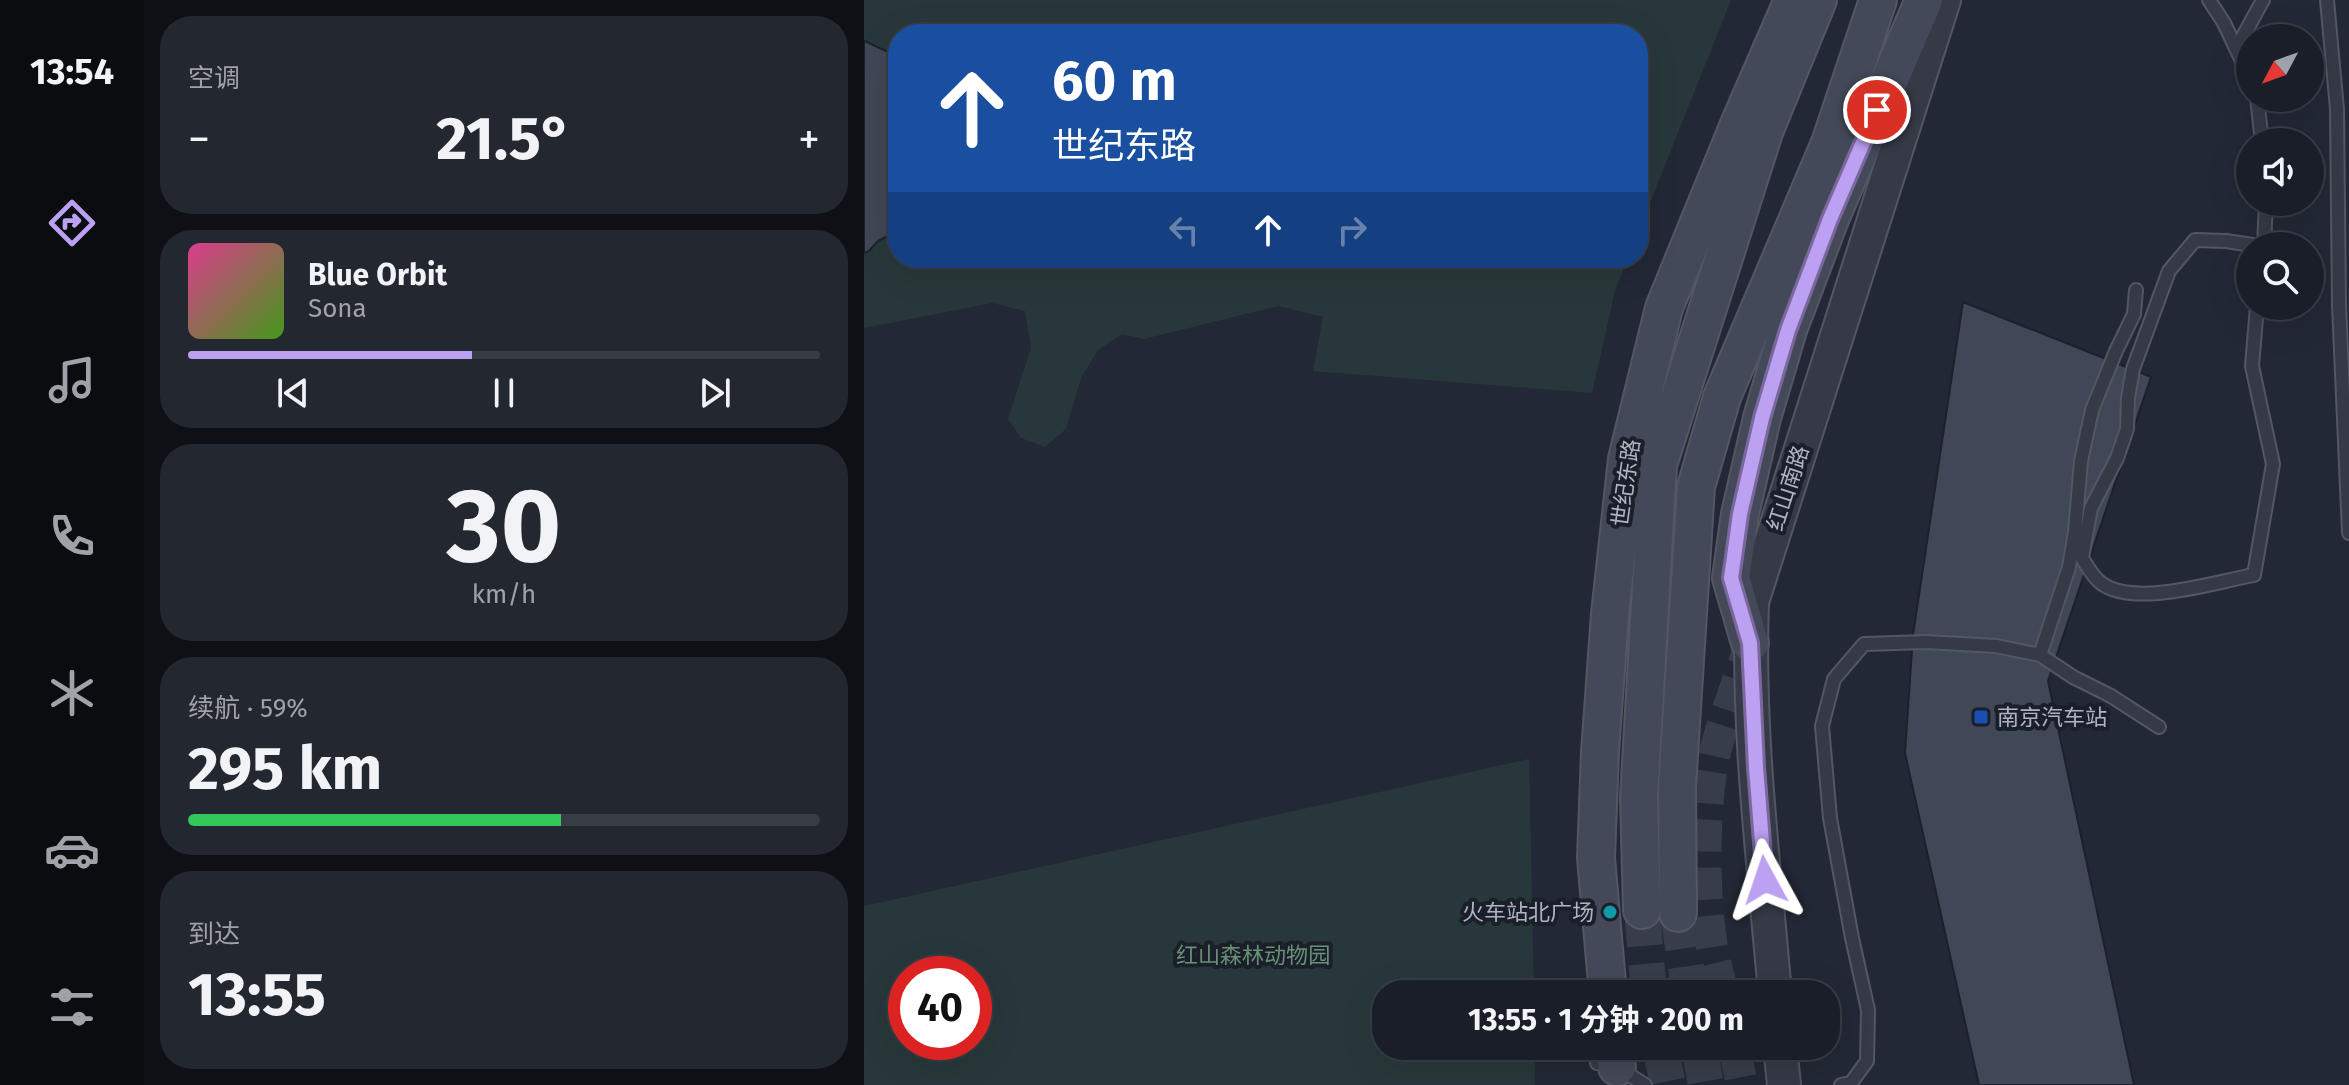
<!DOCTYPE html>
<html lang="zh">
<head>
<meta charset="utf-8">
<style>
	:root { --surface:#1a1e28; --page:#232730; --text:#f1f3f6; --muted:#9fa2a8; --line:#383c45; --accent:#bca0f2 }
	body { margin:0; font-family:"Fira Sans","Noto Sans SC",sans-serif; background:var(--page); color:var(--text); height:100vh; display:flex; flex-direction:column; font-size:30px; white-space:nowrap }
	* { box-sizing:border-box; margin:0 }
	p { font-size:26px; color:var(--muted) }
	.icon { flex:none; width:44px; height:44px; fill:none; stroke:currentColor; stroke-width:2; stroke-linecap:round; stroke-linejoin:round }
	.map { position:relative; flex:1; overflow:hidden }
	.panel { display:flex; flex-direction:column; gap:16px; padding:16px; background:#0e1016; width:720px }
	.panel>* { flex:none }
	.guide { position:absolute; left:24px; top:24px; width:760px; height:244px; border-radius:32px; box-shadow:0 8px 32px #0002,0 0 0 2px var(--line); background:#1a4fa0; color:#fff; overflow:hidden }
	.needle { width:52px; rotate:229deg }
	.buttons { position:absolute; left:1372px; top:24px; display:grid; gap:16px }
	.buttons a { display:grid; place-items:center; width:88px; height:88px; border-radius:50%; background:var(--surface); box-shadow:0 8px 32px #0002,0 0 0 2px var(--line); font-size:40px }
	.speed { position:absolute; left:24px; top:956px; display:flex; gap:16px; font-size:40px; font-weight:700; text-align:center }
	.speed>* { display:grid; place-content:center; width:104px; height:104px; border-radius:50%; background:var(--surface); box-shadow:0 8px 32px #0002,0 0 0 2px var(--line); line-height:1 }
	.speed .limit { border:12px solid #d22; background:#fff; color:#111 }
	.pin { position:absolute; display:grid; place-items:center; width:68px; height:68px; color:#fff; margin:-34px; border:4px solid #fff; border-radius:50%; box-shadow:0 2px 8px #0007 }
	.me { position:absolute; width:88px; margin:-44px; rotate:355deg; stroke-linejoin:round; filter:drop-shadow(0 0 6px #0008) }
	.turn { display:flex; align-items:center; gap:28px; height:168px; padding:0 32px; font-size:36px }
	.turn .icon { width:104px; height:104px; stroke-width:2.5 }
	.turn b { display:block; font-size:56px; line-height:68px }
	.lanes { display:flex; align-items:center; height:76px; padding:0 32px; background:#0003; justify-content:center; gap:40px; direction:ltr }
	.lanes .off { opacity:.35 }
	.big { font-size:60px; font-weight:700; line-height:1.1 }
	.panel .card { flex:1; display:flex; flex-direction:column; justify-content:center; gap:12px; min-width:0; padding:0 28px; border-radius:32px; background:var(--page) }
	.panel .dial { align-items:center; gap:0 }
	.dial b { font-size:104px; line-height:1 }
	.song { display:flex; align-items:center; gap:24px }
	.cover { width:96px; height:96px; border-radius:12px; background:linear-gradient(135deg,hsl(330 70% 55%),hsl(100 70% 35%)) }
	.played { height:8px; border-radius:4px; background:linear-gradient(90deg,var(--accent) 45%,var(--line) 45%) }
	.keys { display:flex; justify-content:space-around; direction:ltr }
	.heat { display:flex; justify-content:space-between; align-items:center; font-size:44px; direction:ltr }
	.charge { height:12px; border-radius:6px; background:linear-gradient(90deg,#34c759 59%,var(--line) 0) }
	.trip { position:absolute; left:508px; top:980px; width:468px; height:80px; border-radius:32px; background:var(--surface); box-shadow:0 8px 32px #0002,0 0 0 2px var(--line); font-weight:700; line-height:80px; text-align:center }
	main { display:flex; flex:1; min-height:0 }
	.tabs { display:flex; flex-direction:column; width:144px; justify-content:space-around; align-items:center; background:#0a0c10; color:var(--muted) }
	.tabs .icon { width:56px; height:56px }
	.tabs .on { color:var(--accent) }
	.tabs b { font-size:36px; color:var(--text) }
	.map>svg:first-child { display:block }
</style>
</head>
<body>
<main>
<nav class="tabs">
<b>13:54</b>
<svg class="icon on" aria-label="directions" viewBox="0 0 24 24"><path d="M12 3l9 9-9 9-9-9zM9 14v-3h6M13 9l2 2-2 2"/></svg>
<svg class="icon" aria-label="music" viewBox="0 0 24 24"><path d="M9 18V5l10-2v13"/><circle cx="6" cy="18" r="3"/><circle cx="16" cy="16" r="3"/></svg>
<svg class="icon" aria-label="phone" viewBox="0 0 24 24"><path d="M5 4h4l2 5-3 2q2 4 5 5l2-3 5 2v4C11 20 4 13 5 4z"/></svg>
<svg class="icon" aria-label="climate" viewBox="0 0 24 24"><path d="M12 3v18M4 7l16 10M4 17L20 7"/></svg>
<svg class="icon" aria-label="car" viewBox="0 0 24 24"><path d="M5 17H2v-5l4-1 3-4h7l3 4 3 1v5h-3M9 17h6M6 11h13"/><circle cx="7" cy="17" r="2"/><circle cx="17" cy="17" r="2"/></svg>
<svg class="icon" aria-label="filters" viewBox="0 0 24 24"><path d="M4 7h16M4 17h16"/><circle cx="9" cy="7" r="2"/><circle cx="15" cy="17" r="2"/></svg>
</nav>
<section class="panel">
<div class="card"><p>空调</p>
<div class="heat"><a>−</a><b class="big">21.5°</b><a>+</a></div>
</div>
<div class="card">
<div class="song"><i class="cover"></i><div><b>Blue Orbit</b><p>Sona</p></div></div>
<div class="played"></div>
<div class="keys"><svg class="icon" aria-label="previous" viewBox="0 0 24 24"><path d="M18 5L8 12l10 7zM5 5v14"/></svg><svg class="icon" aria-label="pause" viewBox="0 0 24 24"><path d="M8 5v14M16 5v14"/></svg><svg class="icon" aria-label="next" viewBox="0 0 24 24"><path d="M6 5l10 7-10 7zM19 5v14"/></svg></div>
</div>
<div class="card dial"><b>30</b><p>km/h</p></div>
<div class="card"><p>续航 · 59%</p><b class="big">295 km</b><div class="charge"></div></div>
<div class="card"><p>到达</p><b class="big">13:55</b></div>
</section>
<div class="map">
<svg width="1485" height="1085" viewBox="0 0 1485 1085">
	<rect width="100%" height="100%" fill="#222835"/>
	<!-- green -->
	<path fill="#28383a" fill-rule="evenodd" d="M0 0H867L774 233V34H34V258H764L751 291 728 393 449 371 459 317 414 306 280 339 258 334 234 350 217 378 202 429 181 447 157 438 144 419 167 348 161 311 128 303 0 328Z
		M665 759 670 994H522V1046H671V1085H0V906ZM42 974H110V1042H42Z"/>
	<!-- building -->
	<path fill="#404756" stroke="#1c212c" stroke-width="2" d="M0 41 22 51 34 54V222L27 234 14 241 5 251 0 253Z
		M1099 302 1287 377 1184 681 1270 1085H1115L1041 753 1049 635Z"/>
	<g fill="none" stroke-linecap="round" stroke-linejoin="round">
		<!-- tertiary-tunnel -->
		<path stroke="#373d4a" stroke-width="32" stroke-dasharray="32 16" stroke-linecap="butt" d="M859 994C855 976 849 958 847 940 839 890 839 796 852 748 861 715 874 682 885 648
			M870 1046 878 1085"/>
		<!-- secondary-tunnel -->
		<path stroke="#373d4a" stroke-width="36" stroke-dasharray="36 18" stroke-linecap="butt" d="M778 910 785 994
			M814 913 826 994
			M796 1046 804 1085
			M835 1046 842 1085"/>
		<defs>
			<path id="service" d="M1345 0 1360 23 1386 78
				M1463 0 1473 109 1475 305 1485 533
				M1372 49 1399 0
				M1393 98 1398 142
				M1400 246 1402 202
				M1393 306 1388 366 1409 464 1390 575C1351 582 1270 608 1237 583 1229 577 1223 566 1218 558L1227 508 1253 458 1263 429 1264 398 1269 369 1305 271 1331 240 1362 241 1395 246
				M1176 655 1205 567 1211 532 1217 461 1228 410 1252 351 1270 314 1272 290
				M733 1063 753 1067 781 1085
				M977 1085 987 1083 1003 1061 1004 1010 988 938 966 818 958 726 970 679 1000 644 1062 642 1132 646 1176 655 1209 677 1247 696 1295 727"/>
			<path id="tertiary" d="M911 994C900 864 883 733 888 602L1080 0
				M916 1046 920 1085"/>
			<path id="secondary" d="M886 643 867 578 876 514 898 418 924 330 966 219 1060 0
				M778 910 775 798 794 465 900 132 954 0
				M814 913 813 787 832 487 858 397 966 143 1014 0
				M744 994 732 858 736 752 746 614 763 459 800 308 876 122 929 0
				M750 1046 753 1067"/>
		</defs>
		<!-- service casing -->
		<use href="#service" stroke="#525763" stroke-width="16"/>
		<!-- tertiary casing -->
		<use href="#tertiary" stroke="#525763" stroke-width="36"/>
		<!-- secondary casing -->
		<use href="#secondary" stroke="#525763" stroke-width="40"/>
		<!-- service -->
		<use href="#service" stroke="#353a46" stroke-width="12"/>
		<!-- tertiary -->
		<use href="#tertiary" stroke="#353a46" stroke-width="32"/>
		<!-- secondary -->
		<use href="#secondary" stroke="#434958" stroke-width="36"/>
	</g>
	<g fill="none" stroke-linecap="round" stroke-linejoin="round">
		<defs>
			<path id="route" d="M901 880 892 767 886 643 867 578 870 557 876 514 898 418 924 330 966 219 1013 110"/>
		</defs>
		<!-- route casing -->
		<use href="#route" stroke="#7a689d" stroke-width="20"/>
		<!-- route -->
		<use href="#route" stroke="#bca0f2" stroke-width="14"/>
	</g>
	<!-- markers -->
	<rect fill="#1a4fb4" stroke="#1a1f2a" stroke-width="3" x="1109" y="709" width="16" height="16" rx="4"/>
	<circle fill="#0f9aa8" stroke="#1a1f2a" stroke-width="3" cx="746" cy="912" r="8"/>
	<g text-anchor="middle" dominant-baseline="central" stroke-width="8" stroke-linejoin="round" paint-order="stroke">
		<!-- street labels -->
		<g font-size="22" fill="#afb4c2" stroke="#1a1f2a">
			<text transform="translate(762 483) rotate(-82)">世纪东路</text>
			<text transform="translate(924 488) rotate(-72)">红山南路</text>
		</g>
		<!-- poi labels -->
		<g font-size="22" fill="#afb4c2" stroke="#1a1f2a" text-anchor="start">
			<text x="1133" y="717">南京汽车站</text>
			<text x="730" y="912" text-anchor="end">火车站北广场</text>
		</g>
		<!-- park labels -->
		<g font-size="22" fill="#699077" stroke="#1a1f2a">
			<text x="389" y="955">红山森林动物园</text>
		</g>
	</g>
</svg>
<div class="buttons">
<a><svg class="needle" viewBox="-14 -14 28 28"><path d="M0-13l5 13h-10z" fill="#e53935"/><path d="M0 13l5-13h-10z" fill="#9fa2a8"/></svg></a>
<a><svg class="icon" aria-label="sound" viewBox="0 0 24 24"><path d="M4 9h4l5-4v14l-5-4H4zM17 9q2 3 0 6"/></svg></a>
<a><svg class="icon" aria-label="search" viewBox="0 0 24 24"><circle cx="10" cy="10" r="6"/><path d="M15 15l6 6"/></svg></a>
</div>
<div class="speed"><div class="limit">40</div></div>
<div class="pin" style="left:1013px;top:110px;background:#d93025"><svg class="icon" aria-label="arrive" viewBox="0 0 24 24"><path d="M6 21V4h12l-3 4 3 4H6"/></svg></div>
<svg class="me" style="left:901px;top:880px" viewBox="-20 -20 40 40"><path d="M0-17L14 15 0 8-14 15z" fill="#bca0f2" stroke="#fff" stroke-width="4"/></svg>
<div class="trip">13:55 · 1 分钟 · 200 m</div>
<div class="guide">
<div class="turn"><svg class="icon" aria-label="ahead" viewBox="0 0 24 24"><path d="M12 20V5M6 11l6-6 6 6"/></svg><div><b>60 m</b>世纪东路</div></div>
<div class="lanes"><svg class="icon off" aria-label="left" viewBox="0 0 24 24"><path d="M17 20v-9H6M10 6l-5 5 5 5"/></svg><svg class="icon" aria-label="ahead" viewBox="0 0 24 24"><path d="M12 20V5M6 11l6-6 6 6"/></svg><svg class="icon off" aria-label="right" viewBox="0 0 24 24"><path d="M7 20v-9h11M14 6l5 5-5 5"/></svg></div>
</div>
</div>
</main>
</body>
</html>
